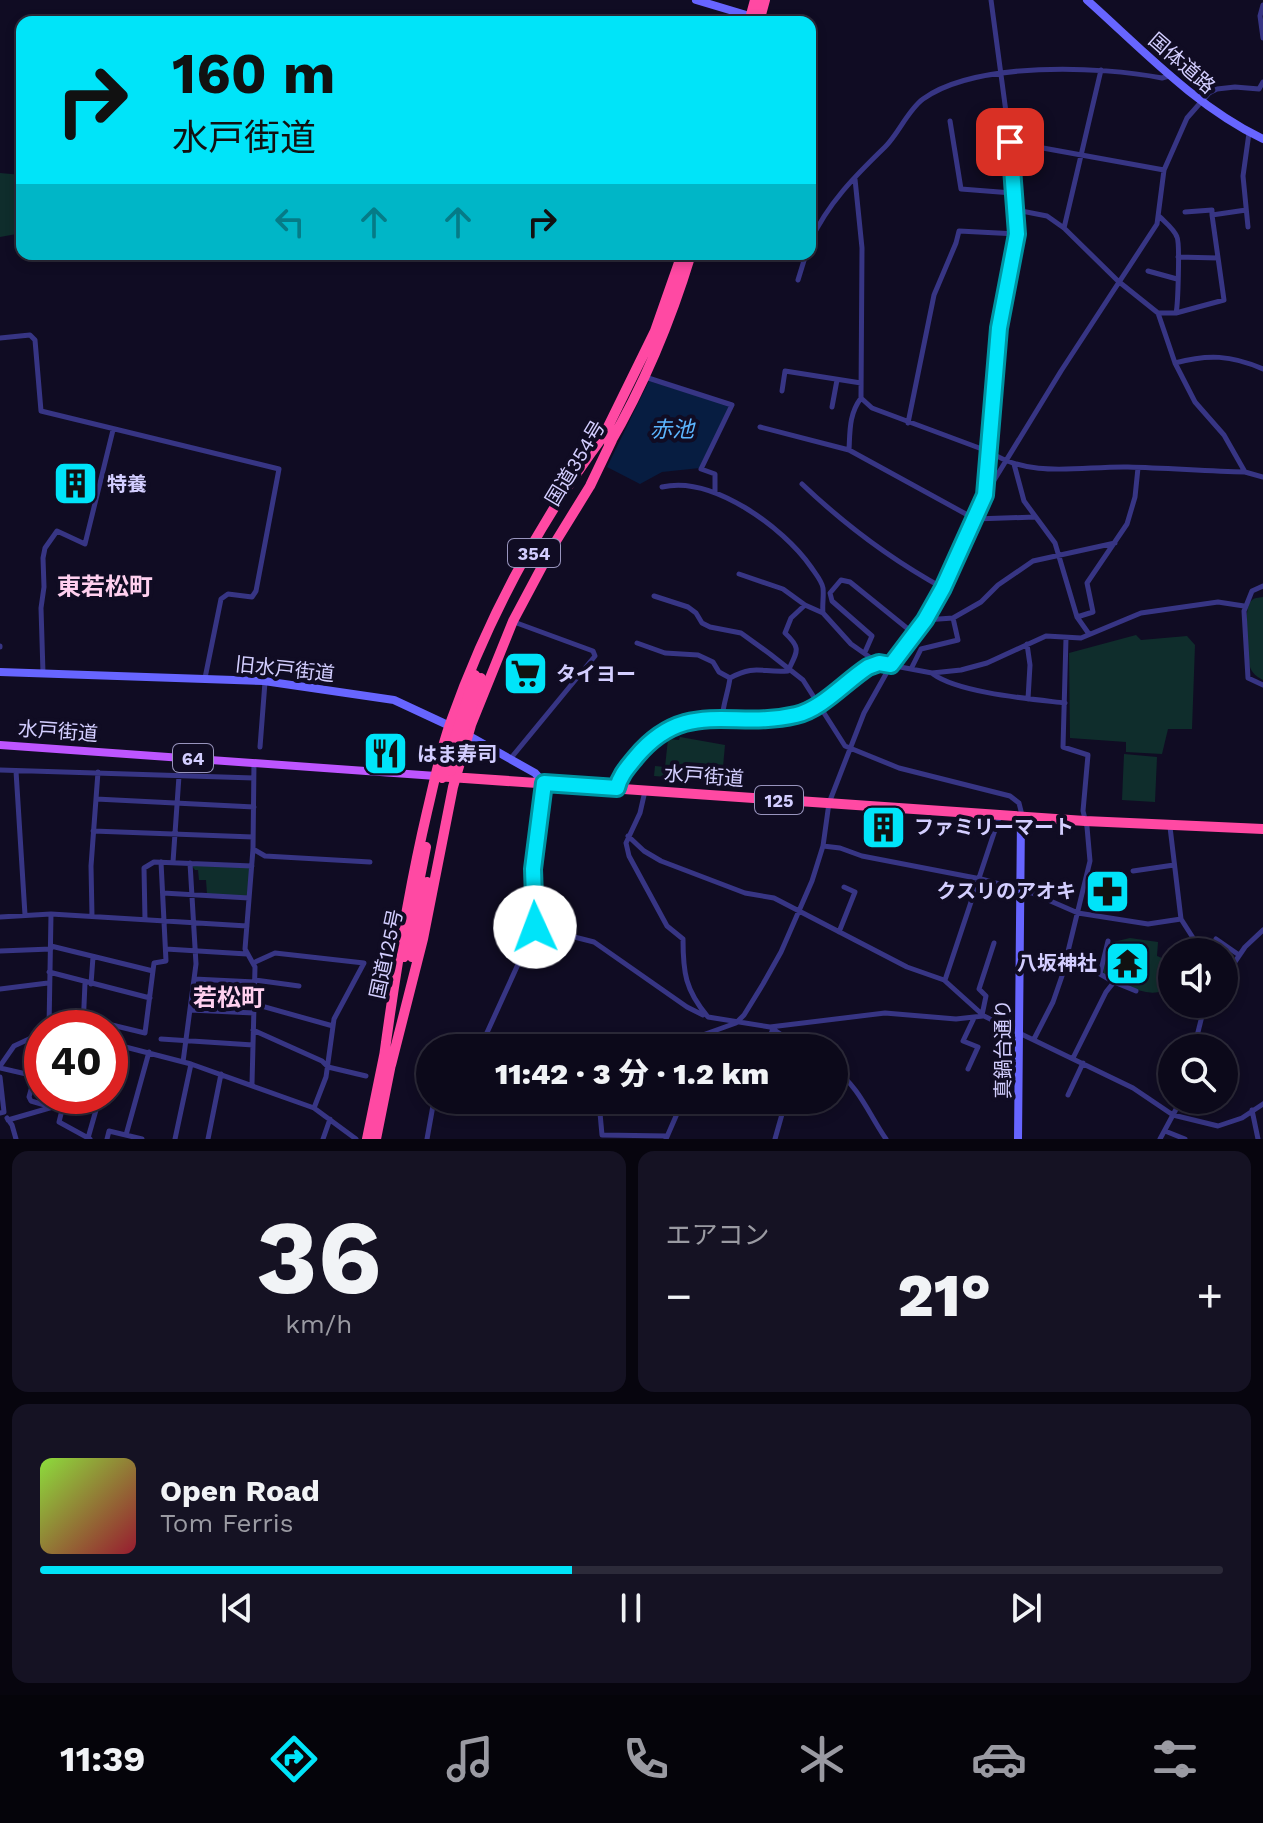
<!DOCTYPE html>
<html lang="ja">
<head>
<meta charset="utf-8">
<style>
	:root { --surface:#0c091a; --page:#151223; --text:#f1f3f6; --muted:#9a9aa2; --line:#2c2a39; --accent:#00e4f9 }
	body { margin:0; font-family:"Work Sans","Noto Sans JP",sans-serif; background:var(--page); color:var(--text); height:100vh; display:flex; flex-direction:column; font-size:30px; white-space:nowrap }
	* { box-sizing:border-box; margin:0 }
	p { font-size:26px; color:var(--muted) }
	.icon { flex:none; width:44px; height:44px; fill:none; stroke:currentColor; stroke-width:2; stroke-linecap:round; stroke-linejoin:round }
	.map { position:relative; height:1139px; overflow:hidden }
	.sheet { display:flex; flex-direction:column; gap:12px; padding:12px; background:#07050e; flex:1 }
	.sheet>* { flex:none }
	.top-card { position:absolute; left:16px; top:16px; width:800px; height:244px; border-radius:16px; box-shadow:0 4px 12px #0003,0 0 0 2px var(--line); background:#00e4f9; color:#111; overflow:hidden }
	.fabs { position:absolute; left:1158px; top:938px; display:grid; gap:16px }
	.fabs a { display:grid; place-items:center; width:80px; height:80px; border-radius:50%; background:var(--surface); box-shadow:0 4px 12px #0003,0 0 0 2px var(--line); font-size:40px }
	.speed { position:absolute; left:24px; top:1010px; display:flex; gap:16px; font-size:40px; font-weight:700; text-align:center }
	.speed>* { display:grid; place-content:center; width:104px; height:104px; border-radius:50%; background:var(--surface); box-shadow:0 4px 12px #0003,0 0 0 2px var(--line); line-height:1 }
	.speed .limit { border:12px solid #d22; background:#fff; color:#111 }
	.pin { position:absolute; display:grid; place-items:center; width:68px; height:68px; color:#fff; margin:-34px; border-radius:16px; box-shadow:0 4px 12px #0006 }
	.me { position:absolute; width:88px; margin:-44px; rotate:358deg; stroke-linejoin:round; filter:drop-shadow(0 0 6px #0008) }
	.turn { display:flex; align-items:center; gap:28px; height:168px; padding:0 24px; font-size:36px }
	.turn .icon { width:104px; height:104px; stroke-width:2.5 }
	.turn b { display:block; font-size:56px; line-height:68px }
	.lanes { display:flex; align-items:center; height:76px; padding:0 24px; background:#0003; justify-content:center; gap:40px; direction:ltr }
	.lanes .off { opacity:.35 }
	.big { font-size:60px; font-weight:800; line-height:1.1 }
	.sheet .tile { flex:1; display:flex; flex-direction:column; justify-content:center; gap:12px; min-width:0; padding:0 28px; border-radius:16px; background:var(--page) }
	.sheet .dial { align-items:center; gap:0 }
	.dial b { font-size:104px; line-height:1 }
	.song { display:flex; align-items:center; gap:24px }
	.cover { width:96px; height:96px; border-radius:12px; background:linear-gradient(135deg,hsl(90 70% 55%),hsl(350 70% 35%)) }
	.played { height:8px; border-radius:4px; background:linear-gradient(90deg,var(--accent) 45%,var(--line) 45%) }
	.keys { display:flex; justify-content:space-around; direction:ltr }
	.heat { display:flex; justify-content:space-between; align-items:center; font-size:44px; direction:ltr }
	.sheet .tiles { flex:1; display:grid; gap:12px; grid-template-columns:1fr 1fr }
	.tile:last-child { grid-column:span 2 }
	.trip { position:absolute; left:416px; top:1034px; width:432px; height:80px; border-radius:40px; background:var(--surface); box-shadow:0 4px 12px #0003,0 0 0 2px var(--line); font-weight:800; line-height:80px; text-align:center }
	.tab-bar { display:flex; height:128px; justify-content:space-around; align-items:center; background:#05040a; color:var(--muted) }
	.tab-bar .icon { width:56px; height:56px }
	.tab-bar .current { color:var(--accent) }
	.tab-bar b { font-size:36px; color:var(--text) }
	.map>svg:first-child { display:block }
</style>
</head>
<body>
<div class="map">
<svg width="1263" height="1139" viewBox="0 0 1263 1139">
	<rect width="100%" height="100%" fill="#100c23"/>
	<!-- green -->
	<path fill="#0f2d2c" d="M0 173 22 175V233L0 237Z
		M1263 597V680C1257 677 1252 673 1250 667 1247 655 1243 609 1251 601 1255 597 1258 598 1263 597Z
		M1136 635 1141 640 1187 636 1195 645 1192 729H1168L1162 754 1126 752V742L1070 738 1069 653Z
		M680 737 725 745 722 778 705 777 704 780 654 776 655 766 665 767 668 739 679 740Z
		M1124 754 1157 757 1155 802 1122 800Z
		M191 865 250 867 248 896 207 894 206 880H199L198 870H195Z
		M1130 938 1158 942 1157 956 1172 962V970L1163 969 1159 992C1140 996 1120 981 1103 974L1109 943Z"/>
	<!-- water -->
	<path fill="#071d41" d="M649 381 730 406 700 468 662 472 640 484 607 467Z"/>
	<g fill="none" stroke-linecap="round" stroke-linejoin="round">
		<!-- street -->
		<path stroke="#373584" stroke-width="5" d="M1263 5 1260 16 1263 38
			M950 121 961 189 1012 193
			M1010 142 1164 170
			M1016 210 1047 216 1064 228 1118 281 1158 313 1175 363 1195 402 1224 435 1245 472
			M1185 212 1212 210V215
			M1160 217C1166 223 1174 229 1177 237 1180 243 1178 305 1176 313
			M1248 227 1243 176 1249 133
			M1064 228 1101 70
			M810 242C828 203 855 176 885 147 899 133 908 110 923 99 976 61 1100 66 1162 78L1169 76
			M1178 257 1218 258
			M1148 271 1177 279
			M798 280 806 254
			M1158 313H1176L1224 300 1212 215 1246 210
			M0 338 30 335 35 340 41 411 279 469 256 591 252 597 228 594 221 599 205 678
			M1175 363C1208 354 1231 355 1263 369
			M645 377 732 405 701 469 715 474V492
			M782 391 785 371 861 383
			M861 398 872 408 990 452C1031 479 1081 466 1128 467 1167 468 1206 471 1245 472L1263 477
			M832 407 837 380
			M908 423 934 295 956 243 959 231 1017 234
			M760 427 849 450 975 519 1035 517
			M849 450C850 431 849 414 861 398L862 248 855 179
			M1014 464 1024 501 1055 543 1077 617 1089 634
			M802 484C844 524 892 560 943 588
			M662 487C712 475 783 527 811 567 815 573 822 581 823 588 824 596 822 605 823 613L851 644 878 663
			M985 494 992 429V389L1002 300 1017 234 1010 142 991 0
			M739 574 783 589 805 605 823 613
			M1263 586 1252 591 1244 611 1248 678 1263 685
			M654 596 688 607 696 613 702 623 710 627 741 633 770 654 803 680 845 746 899 768 1010 796 1019 803 1022 815
			M1077 617 1093 612 1087 583 1127 524 1135 497 1138 468
			M925 620 953 618 981 602 998 585 1033 561 1115 543
			M637 643 665 653 698 655 713 662 719 672 730 678
			M1027 644 1030 665 1028 699
			M0 646V647
			M865 652 872 636 832 601 830 593 841 580 850 582 913 633
			M911 669 921 649 958 640 953 618
			M43 673 41 608 44 587 43 558 45 548 57 531 85 544 113 430
			M933 674C959 693 1031 699 1065 703
			M722 719C723 704 728 693 730 678 755 664 762 673 788 671 797 651 802 649 785 633L791 618 805 605
			M260 747 267 656
			M511 758 595 656 593 651 514 622
			M0 770 254 778
			M16 771 25 915
			M617 787 624 771 649 741 683 722 798 715 819 705 851 678 879 663 932 673 961 670 987 663 1046 636 1081 638 1141 613 1218 602 1244 606
			M645 791 640 813 626 843 629 856 667 926 683 939C683 972 685 990 708 1017L770 1027 801 1048
			M96 799 254 807
			M1170 827 1181 919 1202 952
			M93 831 253 837
			M628 836 644 851 661 861 745 893 774 898 907 967 944 980 984 1016 1133 1088 1173 1115 1218 1126 1242 1118 1263 1104
			M823 846 840 848 862 856 981 879 1032 893 1078 913 1148 924 1181 919
			M253 849 265 856 370 862
			M173 862 179 776
			M1133 871 1174 865
			M163 893 249 898
			M92 916 91 866 98 772
			M0 917 51 914 247 926
			M145 920 144 868 154 862 252 866
			M839 932 855 892 844 887
			M1216 939 1239 955
			M51 946 153 971
			M166 949 247 954
			M1179 950 1199 949
			M0 951 51 949
			M253 963 275 953 364 963 334 1019 326 1077 314 1108
			M49 972 150 998
			M1224 978 1245 947 1263 930
			M194 979 255 982
			M255 980 299 986
			M945 980 1000 815
			M1114 982 1136 991
			M91 984 93 957
			M0 989 48 983
			M254 1004 333 1026
			M190 1010 254 1013
			M982 1015 986 996 979 989 994 943
			M83 1018 145 1033 154 963 166 961 161 862
			M770 1027 885 1013 956 1019 983 1016
			M49 1028 51 914
			M83 1028 85 983
			M253 1030 322 1061 328 1067 366 1076
			M161 1039 253 1045
			M1034 1039 1053 1002 1062 976 1090 861 1087 827 1083 811 1088 755 1063 747 1066 638
			M110 1043 191 1064 314 1108 356 1139
			M480 1048 535 927 594 942 687 1007 703 1015
			M650 1048 686 1041 736 1023 744 1015 763 984 781 952 812 881 823 846 829 803 864 713 891 665 925 620 943 588 985 495 1061 371 1157 224 1164 170 1187 118 1209 93 1217 89 1235 87 1259 89 1263 82
			M707 1048 715 1032
			M765 1048 773 1029
			M1194 1048 1205 1004
			M42 1050 29 1097 31 1101 62 1110 59 1122 90 1139
			M1073 1058 1106 992 1114 982 1100 974 1108 941
			M110 1060 114 1043
			M183 1062 196 964 190 863
			M0 1066 14 1046 42 1033
			M0 1068 35 1076
			M834 1069C858 1085 870 1116 886 1139
			M968 1069 978 1047 963 1041 974 1018
			M0 1077 4 1112 0 1113
			M252 1084 255 967 245 949 253 849 254 762
			M1068 1095 1083 1063
			M789 1100 810 1107 813 1100
			M599 1102 602 1135 667 1136
			M62 1110 66 1096
			M1252 1110 1258 1139
			M7 1118 12 1125 16 1139
			M8 1120 53 1107
			M1165 1131 1185 1139
			M126 1135 149 1052
			M88 1138 100 1096
			M107 1139 109 1131 142 1139
			M175 1139 191 1064
			M208 1139 221 1074
			M323 1139 330 1119
			M427 1139 434 1100
			M666 1139 683 1100
			M775 1139 786 1100
			M1160 1139 1181 1100"/>
		<!-- secondary -->
		<path stroke="#6765ff" stroke-width="8" d="M696 0 753 17
			M1087 0C1143 50 1195 106 1263 139
			M0 672 264 681 394 700 452 727
			M464 733 535 773 544 783 533 869 535 927
			M1018 1139 1021 816"/>
		<!-- primary -->
		<path stroke="#bd55ff" stroke-width="8" d="M0 745 436 776"/>
		<!-- highway -->
		<path stroke="#ff49a3" stroke-width="10" d="M749 22 755 0
			M759 22 765 0
			M602 439 655 331 682 254
			M609 445C644 385 671 320 691 254
			M436 776 1085 821 1263 829
			M404 957 426 847
			M412 957 427 882
			M384 1057C395 975 408 893 427 812 434 783 440 752 450 724 487 619 538 524 604 435
			M391 1065 423 939 453 787 471 725 513 621 553 546 590 486 612 440
			M367 1139 385 1051
			M376 1139 392 1059"/>
		<!-- highway-bridge -->
		<path stroke="#ff49a3" stroke-width="10" d="M451 771 481 678
			M442 778 475 675"/>
	</g>
	<g fill="none" stroke-linecap="round" stroke-linejoin="round">
		<defs>
			<path id="route" d="M535 927 533 869 544 783 617 788C620 775 628 767 636 757 686 697 733 730 796 715 822 709 845 682 868 667L879 663 891 665 925 620 943 588 985 495 999 328 1017 234 1010 142"/>
		</defs>
		<!-- route casing -->
		<use href="#route" stroke="#0094a2" stroke-width="20"/>
		<!-- route -->
		<use href="#route" stroke="#00e4f9" stroke-width="14"/>
	</g>
	<!-- icons -->
	<defs>
		<symbol id="building-square" viewBox="-11 -11 22 22"><rect x="-9" y="-9" width="18" height="18" rx="4" fill="#00e4f9" stroke="#100c23"/><path d="M-4-6H4V6H1V3H-1V6H-4ZM-2.5-4.3h1.7v1.8h-1.7ZM.8-4.3h1.7v1.8H.8ZM-2.5-1h1.7V.8h-1.7ZM.8-1h1.7V.8H.8Z" fill="#111"/></symbol>
		<symbol id="supermarket-square" viewBox="-11 -11 22 22"><rect x="-9" y="-9" width="18" height="18" rx="4" fill="#00e4f9" stroke="#100c23"/><path d="M-6-5.5h2.5l.6 2H6L4.5 2H-2.5L-4.4-4H-6ZM-1.5 3.2a1.3 1.3 0 1 0 .1 0ZM3 3.2a1.3 1.3 0 1 0 .1 0Z" fill="#111"/></symbol>
		<symbol id="restaurant-square" viewBox="-11 -11 22 22"><rect x="-9" y="-9" width="18" height="18" rx="4" fill="#00e4f9" stroke="#100c23"/><path d="M-5-6h1v4h1v-4h1v4h1v-4h1v5L-1.5 .5V6h-2V.5L-5-1ZM5-6V6H3V1.5H1.5Q1.5-4 5-6Z" fill="#111"/></symbol>
		<symbol id="pharmacy-square" viewBox="-11 -11 22 22"><rect x="-9" y="-9" width="18" height="18" rx="4" fill="#00e4f9" stroke="#100c23"/><path d="M-2-6h4v4h4v4h-4v4h-4v-4h-4v-4h4Z" fill="#111"/></symbol>
		<symbol id="temple-square" viewBox="-11 -11 22 22"><rect x="-9" y="-9" width="18" height="18" rx="4" fill="#00e4f9" stroke="#100c23"/><path d="M0-6L5-2H3V0L6.5 2.5H4V6H1.5V3h-3V6H-4V2.5H-6.5L-3 0V-2H-5Z" fill="#111"/></symbol>
	</defs>
	<g fill-rule="evenodd">
		<use href="#building-square" x="50" y="458" width="51" height="51"/>
		<use href="#supermarket-square" x="500" y="648" width="51" height="51"/>
		<use href="#restaurant-square" x="360" y="728" width="51" height="51"/>
		<use href="#building-square" x="858" y="802" width="51" height="51"/>
		<use href="#pharmacy-square" x="1082" y="866" width="51" height="51"/>
		<use href="#temple-square" x="1102" y="938" width="51" height="51"/>
	</g>
	<g text-anchor="middle" dominant-baseline="central" stroke-width="8" stroke-linejoin="round" paint-order="stroke">
		<!-- shield labels -->
		<g fill="#100c23" stroke="#9894bd" stroke-width="2">
			<rect x="508" y="539" width="52" height="28" rx="6"/>
			<rect x="173" y="744" width="40" height="28" rx="6"/>
			<rect x="755" y="786" width="48" height="28" rx="6"/>
		</g>
		<g font-size="18" font-weight="bold" fill="#d3ceff">
			<text x="534" y="553">354</text>
			<text x="193" y="758">64</text>
			<text x="779" y="800">125</text>
		</g>
		<!-- street labels -->
		<g font-size="20" fill="#d3ceff" stroke="#100c23">
			<text transform="translate(1182 63) rotate(41)">国体道路</text>
			<text transform="translate(575 463) rotate(-59)">国道354号</text>
			<text transform="translate(285 669) rotate(6)">旧水戸街道</text>
			<text transform="translate(58 731) rotate(4)">水戸街道</text>
			<text transform="translate(704 776) rotate(4)">水戸街道</text>
			<text transform="translate(386 954) rotate(-78)">国道125号</text>
			<text transform="translate(1003 1049) rotate(-90)">真鍋台通り</text>
		</g>
		<!-- poi labels -->
		<g font-size="20" font-weight="bold" fill="#d3ceff" stroke="#100c23" text-anchor="start">
			<text x="107" y="484">特養</text>
			<text x="556" y="674">タイヨー</text>
			<text x="417" y="754">はま寿司</text>
			<text x="914" y="827">ファミリーマート</text>
			<text x="1076" y="891" text-anchor="end">クスリのアオキ</text>
			<text x="1097" y="963" text-anchor="end">八坂神社</text>
		</g>
		<!-- water labels -->
		<g font-size="22" font-style="italic" fill="#5cb6ff" stroke="#100c23">
			<text x="672" y="429">赤池</text>
		</g>
		<!-- quarter labels -->
		<g font-size="24" font-weight="bold" fill="#ffd0ef" stroke="#100c23">
			<text x="105" y="587">東若松町</text>
			<text x="229" y="998">若松町</text>
		</g>
	</g>
</svg>
<div class="fabs">
<a><svg class="icon" aria-label="sound" viewBox="0 0 24 24"><path d="M4 9h4l5-4v14l-5-4H4zM17 9q2 3 0 6"/></svg></a>
<a><svg class="icon" aria-label="search" viewBox="0 0 24 24"><circle cx="10" cy="10" r="6"/><path d="M15 15l6 6"/></svg></a>
</div>
<div class="speed"><div class="limit">40</div></div>
<div class="pin" style="left:1010px;top:142px;background:#d93025"><svg class="icon" aria-label="arrive" viewBox="0 0 24 24"><path d="M6 21V4h12l-3 4 3 4H6"/></svg></div>
<svg class="me" style="left:535px;top:927px" viewBox="-20 -20 40 40"><circle r="19" fill="#fff"/><path d="M0-13L10 11 0 6-10 11z" fill="#00e4f9"/></svg>
<div class="trip">11:42 · 3 分 · 1.2 km</div>
<div class="top-card">
<div class="turn"><svg class="icon" aria-label="right" viewBox="0 0 24 24"><path d="M7 20v-9h11M14 6l5 5-5 5"/></svg><div><b>160 m</b>水戸街道</div></div>
<div class="lanes"><svg class="icon off" aria-label="left" viewBox="0 0 24 24"><path d="M17 20v-9H6M10 6l-5 5 5 5"/></svg><svg class="icon off" aria-label="ahead" viewBox="0 0 24 24"><path d="M12 20V5M6 11l6-6 6 6"/></svg><svg class="icon off" aria-label="ahead" viewBox="0 0 24 24"><path d="M12 20V5M6 11l6-6 6 6"/></svg><svg class="icon" aria-label="right" viewBox="0 0 24 24"><path d="M7 20v-9h11M14 6l5 5-5 5"/></svg></div>
</div>
</div>
<section class="sheet">
<div class="tiles">
<div class="tile dial"><b>36</b><p>km/h</p></div>
<div class="tile"><p>エアコン</p>
<div class="heat"><a>−</a><b class="big">21°</b><a>+</a></div>
</div>
<div class="tile">
<div class="song"><i class="cover"></i><div><b>Open Road</b><p>Tom Ferris</p></div></div>
<div class="played"></div>
<div class="keys"><svg class="icon" aria-label="previous" viewBox="0 0 24 24"><path d="M18 5L8 12l10 7zM5 5v14"/></svg><svg class="icon" aria-label="pause" viewBox="0 0 24 24"><path d="M8 5v14M16 5v14"/></svg><svg class="icon" aria-label="next" viewBox="0 0 24 24"><path d="M6 5l10 7-10 7zM19 5v14"/></svg></div>
</div>
</div>
</section>
<nav class="tab-bar">
<b>11:39</b>
<svg class="icon current" aria-label="directions" viewBox="0 0 24 24"><path d="M12 3l9 9-9 9-9-9zM9 14v-3h6M13 9l2 2-2 2"/></svg>
<svg class="icon" aria-label="music" viewBox="0 0 24 24"><path d="M9 18V5l10-2v13"/><circle cx="6" cy="18" r="3"/><circle cx="16" cy="16" r="3"/></svg>
<svg class="icon" aria-label="phone" viewBox="0 0 24 24"><path d="M5 4h4l2 5-3 2q2 4 5 5l2-3 5 2v4C11 20 4 13 5 4z"/></svg>
<svg class="icon" aria-label="climate" viewBox="0 0 24 24"><path d="M12 3v18M4 7l16 10M4 17L20 7"/></svg>
<svg class="icon" aria-label="car" viewBox="0 0 24 24"><path d="M5 17H2v-5l4-1 3-4h7l3 4 3 1v5h-3M9 17h6M6 11h13"/><circle cx="7" cy="17" r="2"/><circle cx="17" cy="17" r="2"/></svg>
<svg class="icon" aria-label="filters" viewBox="0 0 24 24"><path d="M4 7h16M4 17h16"/><circle cx="9" cy="7" r="2"/><circle cx="15" cy="17" r="2"/></svg>
</nav>
</body>
</html>
